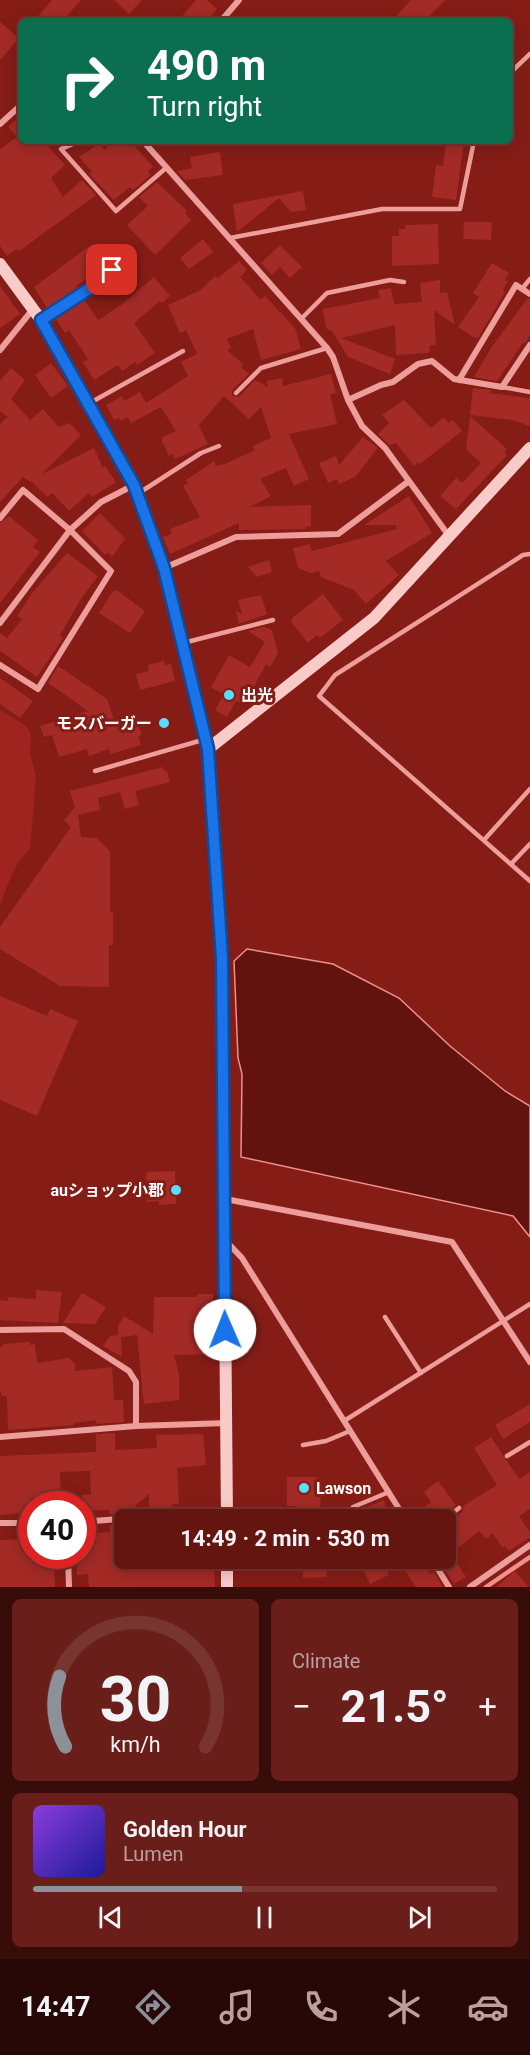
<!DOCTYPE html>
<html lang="en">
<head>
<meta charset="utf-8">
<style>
	:root { --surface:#641510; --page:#6a1e19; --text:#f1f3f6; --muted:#bb9f9f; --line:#783430; --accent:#8c9099 }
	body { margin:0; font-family:Roboto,"Noto Sans JP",sans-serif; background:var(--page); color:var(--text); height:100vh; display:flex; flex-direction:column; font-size:22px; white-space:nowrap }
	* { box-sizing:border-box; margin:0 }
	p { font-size:20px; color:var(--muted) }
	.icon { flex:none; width:33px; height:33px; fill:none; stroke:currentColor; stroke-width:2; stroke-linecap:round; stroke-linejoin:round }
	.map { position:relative; height:1587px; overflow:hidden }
	.side { display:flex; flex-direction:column; gap:12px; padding:12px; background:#370c09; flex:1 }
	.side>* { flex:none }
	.banner { position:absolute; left:18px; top:18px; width:495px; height:126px; border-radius:9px; box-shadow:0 3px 15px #0003,0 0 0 2px var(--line); background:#0b6e4f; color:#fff; overflow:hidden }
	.speed { position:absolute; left:18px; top:1491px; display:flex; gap:12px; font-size:30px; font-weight:700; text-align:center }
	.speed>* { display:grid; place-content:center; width:78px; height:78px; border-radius:50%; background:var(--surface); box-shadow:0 3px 15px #0003,0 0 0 2px var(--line); line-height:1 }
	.speed .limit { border:9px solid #d22; background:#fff; color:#111 }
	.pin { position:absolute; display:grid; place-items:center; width:51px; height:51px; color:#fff; margin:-26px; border-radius:12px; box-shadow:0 3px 9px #0006 }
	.me { position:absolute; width:66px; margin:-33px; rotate:359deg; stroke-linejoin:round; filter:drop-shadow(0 0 4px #0008) }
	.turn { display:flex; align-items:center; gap:21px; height:126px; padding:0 30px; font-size:27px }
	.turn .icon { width:78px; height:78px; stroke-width:2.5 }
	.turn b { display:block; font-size:42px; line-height:51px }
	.big { font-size:45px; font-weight:700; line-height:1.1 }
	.side .card { flex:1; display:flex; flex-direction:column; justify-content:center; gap:9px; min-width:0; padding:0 21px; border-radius:9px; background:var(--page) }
	.side .dial { align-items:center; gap:0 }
	.dial svg { height:156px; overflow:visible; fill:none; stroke:var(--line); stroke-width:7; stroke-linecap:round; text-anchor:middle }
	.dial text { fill:var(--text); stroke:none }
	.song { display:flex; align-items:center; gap:18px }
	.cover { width:72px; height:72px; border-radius:9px; background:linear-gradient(135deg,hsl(270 70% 55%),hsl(240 70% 35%)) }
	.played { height:6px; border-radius:3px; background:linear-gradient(90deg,var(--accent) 45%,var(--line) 45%) }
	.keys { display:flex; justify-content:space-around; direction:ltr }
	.heat { display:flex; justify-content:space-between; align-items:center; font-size:33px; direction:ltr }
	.side .tiles { flex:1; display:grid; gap:12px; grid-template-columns:1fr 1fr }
	.card:last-child { grid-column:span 2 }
	.trip { position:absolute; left:114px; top:1509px; width:342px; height:60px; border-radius:9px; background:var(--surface); box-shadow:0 3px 15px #0003,0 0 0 2px var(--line); font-weight:700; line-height:60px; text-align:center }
	.dock { display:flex; height:96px; justify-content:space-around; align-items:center; background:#280806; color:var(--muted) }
	.dock .icon { width:42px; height:42px }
	.dock .current { color:var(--accent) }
	.dock b { font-size:27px; color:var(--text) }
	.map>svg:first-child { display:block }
</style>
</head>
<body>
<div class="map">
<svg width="530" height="1587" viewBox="0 0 530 1587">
	<rect width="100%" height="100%" fill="#851c16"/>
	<!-- green -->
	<path fill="#9f241f" d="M0 710 25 725 31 733 30 753 36 777 30 849C13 865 8 885 0 905Z"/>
	<!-- water -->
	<path fill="#62130e" stroke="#f0908d" stroke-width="1.5" d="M247 949 333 964 399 998 450 1046 505 1091 530 1106V1237L513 1216 241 1157 242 1074 238 1058 234 961Z"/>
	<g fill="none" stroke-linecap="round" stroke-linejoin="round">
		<!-- stream -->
		<path stroke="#f0908d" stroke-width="4.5" d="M486 1587 530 1557"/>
	</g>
	<!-- building -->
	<path fill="#a42a25" d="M52 0H81L62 21H34Z
		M114 0H142L129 14Z
		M196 0H207L217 9 207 21H178Z
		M411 0H445L425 21H404L397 15Z
		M0 22 19 38 0 60Z
		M16 120 21 126V141H43L65 165 51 178 63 197 82 180 96 195 18 252 17 249 7 256 0 246V149L17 137 8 127Z
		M114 141H130L153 167 148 171 151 175 133 190 130 187 114 200 89 174 92 171 79 157 99 144 104 150Z
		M446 141H464L456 200 432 197 436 165 443 166Z
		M220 152 223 175 185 180 177 171 192 168 190 157Z
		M157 182 187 211 185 213 191 220 155 255 127 225 148 206 139 197Z
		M303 191 306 210 291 212 279 198 237 232 233 204Z
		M464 222H492L491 240 463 239Z
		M438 224 439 264 392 266V236H399V229H405V225Z
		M203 239 213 252 189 269 180 258Z
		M99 243 112 262 76 286 78 290 47 308 34 287 92 244 94 247Z
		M280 245 302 267 290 278 280 267 272 275 261 263Z
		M239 261 247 270 240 277 261 300 265 296 295 328 301 349 261 360 253 329 227 339 231 348 227 350 244 365 240 366 249 374 232 390V396L239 397 255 380 268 387 267 381 282 378 283 386 331 374 336 393 330 394 337 424 289 434 309 479 294 486 286 468 260 479 271 496 250 507 311 505V526L305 527 306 529 239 530V523L170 554 163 537 172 534 170 529 200 517 183 486 188 483 186 480 214 461 216 466 225 464 255 450 253 446 271 438 261 407 249 419 224 396 199 425 208 444 175 459 173 454 169 456 162 441V437L176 431 161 407 131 423 128 417 121 421 119 418 114 420 106 405 122 396 124 401 140 392 146 403 188 376 181 362 197 354 186 330 180 333 168 305 201 290 215 276 218 278Z
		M492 263 509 273 505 280 508 281 503 290 505 292 478 338 473 337 458 327 479 297 473 293Z
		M154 277 170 296 162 303 160 301 134 323 155 353 137 365 135 362 122 371 118 365 94 380 83 362 88 359 69 330 65 333 54 316 83 298 98 320 121 305Z
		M440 280V293L447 292 455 325 434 310 436 345H430L429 353 396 355 395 325 341 338 395 359 390 374 348 357 332 331 326 328 323 309 380 298 378 290 391 288 394 304 422 302 420 283Z
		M0 286 20 314 0 328Z
		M527 299H530V335L526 342 522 344 497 381 474 377 491 348Z
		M51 363 68 386 51 398 35 375Z
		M11 368 25 380 11 399 30 420 43 409 59 427 70 423 81 435 42 474 94 448 103 468 105 466 116 482 92 497 89 493 69 511 52 493 47 497 33 483 23 477 0 502V424L8 417 1 412 0 413V381Z
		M473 388 491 390 489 393 530 398V426L512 420 470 415Z
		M404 400 431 428 444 417 448 423 453 420 462 431 420 464 418 462 414 466 396 443 389 445 378 434 389 423 382 415Z
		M470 416 507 449 504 452 507 455 456 509 440 496 456 478 462 483 481 463 466 449Z
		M363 437 378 448 355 477 339 484 337 479 328 483 319 463 336 456 339 465Z
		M409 496 432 533 386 561 399 575 366 604 354 590 321 577 319 571 311 573 298 568 293 548 310 544 312 551 397 529 396 525H364Z
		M100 513 125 539 112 557 108 552 105 555 82 531Z
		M9 516 38 540 33 547 40 552 0 603V523Z
		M67 553 98 576 81 599 60 635 63 638 37 677 0 651V633L7 638 22 619 17 616 32 593Z
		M269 560 272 572 257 577 248 567Z
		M113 591H118L145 611 130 633 99 613Z
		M323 594 343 620 320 638 317 635 308 643 292 623V618Z
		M261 595 267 614 239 624 236 611 242 614 238 600Z
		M264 627 272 630 278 653 270 667 266 664 244 705 236 701 227 717 215 710 224 694 211 687 229 655 250 667 265 642 248 631Z
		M164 661 165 665 171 664 175 681 140 690 136 674 149 671 148 665Z
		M58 666 107 699 114 720 133 715 142 735 138 736 141 745 110 754 109 749 89 756 87 749 59 757 52 735 44 737 40 726 88 711 48 683Z
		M0 678 33 701 20 718 0 704Z
		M163 767 164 771H167L170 782 135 791 139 805 125 809 120 792 98 798 100 810 78 815 81 837 97 838 110 851V912H113V945H109V987L60 986 0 949V927L71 827 64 820 75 807 70 791Z
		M0 996 47 1016 50 1009 78 1021 37 1116 0 1100Z
		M175 1171 176 1204 159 1205V1201L147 1202 146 1172Z
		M36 1290 62 1292 58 1323 0 1320V1300L8 1301V1297L36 1299Z
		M82 1293 106 1307 95 1324 63 1323Z
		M197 1294H213V1354L174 1355 179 1375V1400L144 1404 137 1335 121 1337 122 1357 103 1346 110 1336 118 1335V1326L124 1316 153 1334 154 1297H197Z
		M30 1342V1345L35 1344 37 1363 69 1358 75 1364V1371L112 1367 114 1400H123L124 1422 96 1424V1420L74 1423V1425L8 1430 7 1396H2L0 1390V1348L4 1344Z
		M530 1404V1422L503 1439 495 1425Z
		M115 1433V1450L157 1448 156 1435 203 1434 206 1465 177 1468 179 1504H172L173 1507 149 1508V1494L133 1508 120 1509V1514H110L109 1510 82 1511V1495L91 1494 90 1471 60 1472 61 1500H55V1504H32V1512L0 1515V1456L96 1452V1434Z
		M491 1437 519 1479 530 1472V1509L519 1516 530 1532V1537L509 1551 505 1546 503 1548 492 1533 486 1539 479 1531 450 1554 446 1547V1524L462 1512 463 1506 497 1485 474 1448Z
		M287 1477H317V1483H321L320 1520H296L295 1506H287Z
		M438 1481 456 1505 440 1520H411L410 1517 431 1502 424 1492Z
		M384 1500 389 1520H340V1518Z
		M121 1524V1534H124V1558H136L137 1561 160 1560 161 1566 214 1565 215 1587H89L88 1574 77 1575 76 1556H82L85 1534 110 1532V1525Z
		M22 1539V1542H32V1556H54L55 1587H0V1540Z
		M302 1558H326L327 1577 303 1578Z
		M370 1558H380L389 1575 370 1584 360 1564Z
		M414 1558H420L430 1574 434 1572 443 1587H416L402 1566Z
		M455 1560 466 1577 454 1584 443 1567Z
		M515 1571 529 1587H496Z"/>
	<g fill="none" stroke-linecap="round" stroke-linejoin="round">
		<!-- lane -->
		<path stroke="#ed9e9b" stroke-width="4.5" d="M510 73 530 54
			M80 141 61 149 116 211 166 168
			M230 238 382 209H460L474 141
			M522 289 530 279
			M302 318 327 293 390 280 404 282
			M42 319 103 280 121 260
			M502 387 530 392
			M236 393 261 368 327 348
			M88 404 183 351
			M139 493 201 453 219 446
			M530 554 523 555 335 675 319 696 530 881
			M183 643 273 620
			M95 771 206 739
			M484 840 530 789
			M511 864 530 844
			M385 1317 421 1373
			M344 1421 530 1304
			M303 1445 326 1441 350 1431
			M507 1456 530 1442
			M353 1507 389 1492
			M444 1520 459 1508"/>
		<!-- street -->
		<path stroke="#ed9e9b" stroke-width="6" d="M221 21 239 0
			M0 124 21 105
			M143 141 327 348 333 357 348 400 362 426 385 448 449 536
			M0 350 33 309
			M459 380 516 285 530 294
			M348 400 381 385 393 382 418 364 432 361 454 379 502 387 530 345
			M0 518 23 490 70 530 111 571 38 689 0 665
			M164 568 236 537 338 534 409 481
			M0 623 70 530 101 502 134 485
			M225 1199 452 1242 530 1362
			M225 1240 242 1258 406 1520
			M0 1330 64 1329 129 1371 136 1382V1426
			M0 1437 136 1426 227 1423
			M82 1522 227 1510
			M0 1523H32
			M68 1556 69 1587
			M431 1558 449 1587
			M470 1587 530 1545"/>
		<!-- secondary -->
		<path stroke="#f9cbc8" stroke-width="12" d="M0 264 41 320 134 485 164 568 208 749 222 958 227 1520
			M208 749 374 618 530 448
			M227 1558V1587"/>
	</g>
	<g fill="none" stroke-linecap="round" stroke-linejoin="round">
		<defs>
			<path id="route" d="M112 270 103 280 41 320 134 485 164 568 208 749 222 958 225 1330"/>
		</defs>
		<!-- route casing -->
		<use href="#route" stroke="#114b97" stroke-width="15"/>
		<!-- route -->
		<use href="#route" stroke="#1a73e8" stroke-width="10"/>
	</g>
	<!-- markers -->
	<g fill="#57deff" stroke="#851c16" stroke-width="2">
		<circle cx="229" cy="695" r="6"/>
		<circle cx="164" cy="723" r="6"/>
		<circle cx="176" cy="1190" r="6"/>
		<circle cx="304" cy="1488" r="6"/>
	</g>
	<g text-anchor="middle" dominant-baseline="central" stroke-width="6" stroke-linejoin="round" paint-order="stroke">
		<!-- poi labels -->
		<g font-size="16" font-weight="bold" fill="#fff" stroke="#851c16" text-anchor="start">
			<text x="241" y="695">出光</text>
			<text x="152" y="723" text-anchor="end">モスバーガー</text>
			<text x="164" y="1190" text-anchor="end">auショップ小郡</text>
			<text x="316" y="1488">Lawson</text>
		</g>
	</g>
</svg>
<div class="speed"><div class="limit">40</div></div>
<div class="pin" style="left:112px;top:270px;background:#d93025"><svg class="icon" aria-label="arrive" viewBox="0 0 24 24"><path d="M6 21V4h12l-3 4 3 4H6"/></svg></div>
<svg class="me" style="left:225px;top:1330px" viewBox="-20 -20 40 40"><circle r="19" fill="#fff"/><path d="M0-13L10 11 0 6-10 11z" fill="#1a73e8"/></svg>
<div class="trip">14:49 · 2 min · 530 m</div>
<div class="banner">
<div class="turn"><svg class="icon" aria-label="right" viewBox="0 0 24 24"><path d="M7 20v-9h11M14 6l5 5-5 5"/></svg><div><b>490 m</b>Turn right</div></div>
</div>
</div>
<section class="side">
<div class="tiles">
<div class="card dial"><svg viewBox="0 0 100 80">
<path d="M14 69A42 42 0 1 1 86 69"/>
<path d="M14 69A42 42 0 0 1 11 33" stroke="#8c9099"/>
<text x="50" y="56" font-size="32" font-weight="700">30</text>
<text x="50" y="72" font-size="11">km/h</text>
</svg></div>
<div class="card"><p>Climate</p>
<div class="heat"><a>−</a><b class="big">21.5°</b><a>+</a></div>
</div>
<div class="card">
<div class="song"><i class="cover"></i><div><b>Golden Hour</b><p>Lumen</p></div></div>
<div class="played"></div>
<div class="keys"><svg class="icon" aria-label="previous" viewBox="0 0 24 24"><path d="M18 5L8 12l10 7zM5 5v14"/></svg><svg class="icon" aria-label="pause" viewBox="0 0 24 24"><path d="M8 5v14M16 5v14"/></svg><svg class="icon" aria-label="next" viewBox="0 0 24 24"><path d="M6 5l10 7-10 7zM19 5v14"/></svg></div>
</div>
</div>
</section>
<nav class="dock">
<b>14:47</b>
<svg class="icon current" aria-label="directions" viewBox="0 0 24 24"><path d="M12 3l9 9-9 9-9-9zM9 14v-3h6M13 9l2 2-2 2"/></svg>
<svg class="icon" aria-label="music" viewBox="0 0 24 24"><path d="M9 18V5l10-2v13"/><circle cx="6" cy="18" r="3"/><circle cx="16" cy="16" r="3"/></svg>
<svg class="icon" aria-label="phone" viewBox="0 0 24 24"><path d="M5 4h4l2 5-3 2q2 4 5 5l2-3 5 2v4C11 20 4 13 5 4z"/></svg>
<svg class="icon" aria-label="climate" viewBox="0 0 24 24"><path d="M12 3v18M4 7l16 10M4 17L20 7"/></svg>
<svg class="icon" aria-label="car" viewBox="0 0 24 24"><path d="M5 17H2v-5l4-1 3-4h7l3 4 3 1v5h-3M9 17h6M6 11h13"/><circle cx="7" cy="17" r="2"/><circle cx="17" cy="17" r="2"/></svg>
</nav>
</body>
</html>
